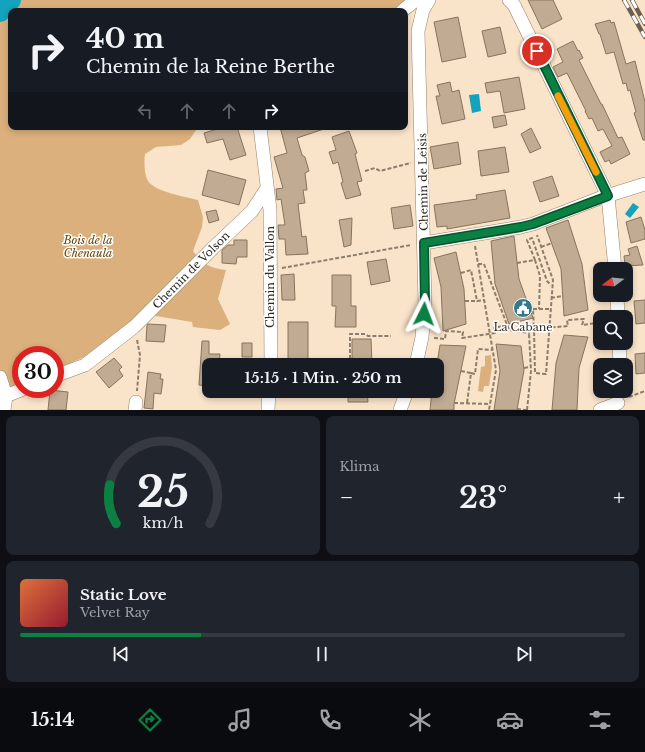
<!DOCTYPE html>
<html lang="de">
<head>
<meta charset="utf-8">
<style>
	:root { --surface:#171b24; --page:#20242c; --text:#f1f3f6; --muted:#9ea1a6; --line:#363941; --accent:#0b8043 }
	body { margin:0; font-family:"Libre Baskerville",serif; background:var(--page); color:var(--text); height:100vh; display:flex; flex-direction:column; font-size:15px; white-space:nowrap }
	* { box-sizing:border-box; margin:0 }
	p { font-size:13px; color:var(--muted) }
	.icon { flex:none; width:22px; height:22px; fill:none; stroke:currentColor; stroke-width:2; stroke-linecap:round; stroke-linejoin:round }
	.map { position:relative; height:410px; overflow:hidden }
	.sheet { display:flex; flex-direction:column; gap:6px; padding:6px; background:#0d0f14; flex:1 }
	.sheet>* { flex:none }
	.banner { position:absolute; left:8px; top:8px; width:400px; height:122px; border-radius:8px; box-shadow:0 2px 6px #0003; background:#171b24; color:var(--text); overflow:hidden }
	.needle { width:26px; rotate:254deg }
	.buttons { position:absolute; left:593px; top:262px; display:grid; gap:8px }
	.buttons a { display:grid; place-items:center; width:40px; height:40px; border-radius:8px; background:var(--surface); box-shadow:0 2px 6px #0003; font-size:20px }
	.speed { position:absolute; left:12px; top:346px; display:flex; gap:8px; font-size:20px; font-weight:700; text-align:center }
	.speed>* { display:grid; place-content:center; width:52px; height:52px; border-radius:50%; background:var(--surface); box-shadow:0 2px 6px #0003; line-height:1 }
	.speed .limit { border:6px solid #d22; background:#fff; color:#111 }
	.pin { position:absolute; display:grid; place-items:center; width:34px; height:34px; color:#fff; margin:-17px; border:2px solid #fff; border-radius:50%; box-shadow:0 1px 4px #0007 }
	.me { position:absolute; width:44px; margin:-22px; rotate:3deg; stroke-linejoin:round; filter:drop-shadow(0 0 3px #0008) }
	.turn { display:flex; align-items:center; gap:14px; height:84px; padding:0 12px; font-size:18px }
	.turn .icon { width:52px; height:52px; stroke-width:2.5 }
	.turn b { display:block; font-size:28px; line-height:34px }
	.lanes { display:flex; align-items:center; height:38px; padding:0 12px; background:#0003; justify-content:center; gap:20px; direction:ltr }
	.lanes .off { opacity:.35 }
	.big { font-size:30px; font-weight:600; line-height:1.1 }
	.sheet .tile { flex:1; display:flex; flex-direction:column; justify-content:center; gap:6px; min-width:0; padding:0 14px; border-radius:8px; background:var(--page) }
	.sheet .dial { align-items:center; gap:0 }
	.dial svg { height:104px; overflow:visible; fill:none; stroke:var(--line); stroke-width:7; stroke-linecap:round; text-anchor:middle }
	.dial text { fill:var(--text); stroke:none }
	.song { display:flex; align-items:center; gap:12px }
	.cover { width:48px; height:48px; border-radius:6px; background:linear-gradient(135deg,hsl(20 70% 55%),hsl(350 70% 35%)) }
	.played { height:4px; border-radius:2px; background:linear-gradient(90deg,var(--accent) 30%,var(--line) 30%) }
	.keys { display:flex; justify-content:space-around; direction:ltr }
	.heat { display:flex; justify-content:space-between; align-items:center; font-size:22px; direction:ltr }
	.sheet .tiles { flex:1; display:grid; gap:6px; grid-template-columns:1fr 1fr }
	.tile:last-child { grid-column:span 2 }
	.trip { position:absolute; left:202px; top:358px; width:242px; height:40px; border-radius:8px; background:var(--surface); box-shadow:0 2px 6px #0003; font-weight:600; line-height:40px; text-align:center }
	.tabs { display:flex; height:64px; justify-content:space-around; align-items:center; background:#090b0e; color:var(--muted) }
	.tabs .icon { width:28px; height:28px }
	.tabs .active { color:var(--accent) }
	.tabs b { font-size:18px; color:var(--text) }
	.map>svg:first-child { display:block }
</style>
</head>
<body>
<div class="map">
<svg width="645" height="410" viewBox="0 0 645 410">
	<rect width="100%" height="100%" fill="#f9e3c9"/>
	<!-- green -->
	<path fill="#dbb07d" d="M0 0H411L396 11H11V127H198L190 139 181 145 156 147 145 154C144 161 144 174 148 181 155 192 186 197 198 200L203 217 202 227 193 251C203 264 209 268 226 270L218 299 230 324 220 330 193 327 192 322 156 316 143 315 84 357 55 370V355H21V386L0 395Z
		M491 355 492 367 489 386H484L483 392 478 391 481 367 485 366V356Z"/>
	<!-- water -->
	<path fill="#13a3bd" d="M479 94 481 111 472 113 469 95Z
		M633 203 639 207 630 218 625 214Z"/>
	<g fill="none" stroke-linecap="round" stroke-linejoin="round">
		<!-- river -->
		<path stroke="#13a3bd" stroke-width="20" d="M0 12 11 0"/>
	</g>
	<!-- building -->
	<path fill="#c1ab93" stroke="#87745d" d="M528 0H553L562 19 542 29Z
		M458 17 466 57 442 62 434 22Z
		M610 20 611 23 614 22 626 64 635 61 645 102V140H643L634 113 636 112 630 90 628 91 626 83 623 84 614 52 606 54 600 34H599L595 24Z
		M500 27 506 53 488 57 482 31Z
		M573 41 578 51 579 50 583 58 579 60 601 104H602L618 138 622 137 630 154 611 164 609 160 605 162 600 152 612 146 603 129 598 131 592 118 589 119 585 111H586L567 73 558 77 553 67 563 62 557 49Z
		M519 77 525 109 504 113 500 91 487 93 485 83Z
		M450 82 452 92 459 90 465 119 442 124 436 96H440L437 85Z
		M505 115 507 125 494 128 492 117Z
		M224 127H237L246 155 230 160 223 139 207 143 204 133Z
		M280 127H324V129L297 138 302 155 305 157 309 171 305 173 307 190H303L305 203 298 204 302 237 306 236 308 254 286 255 285 239H279L278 225H285L281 199 277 200 276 189 283 188 274 157 287 153Z
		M531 128 541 148 530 153 521 134Z
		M349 131 357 153 355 154 362 181 357 182 361 195 346 199 341 183 343 182 338 162 333 164 329 152 336 150 332 137Z
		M458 142 461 164 434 169 430 147Z
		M505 147 509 172 481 176 478 151Z
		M208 170 246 180 239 205 202 195Z
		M552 176 559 196 540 202 533 182Z
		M505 190 510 218 447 229V226L437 227 434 205 477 199 476 195Z
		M410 205 413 226 394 229 391 208Z
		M216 210 219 220 209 223 206 212Z
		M641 217 645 230V239L631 243 626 222Z
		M352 218 351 245 344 247 339 220Z
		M568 220 582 264 588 310 564 316 561 269 546 228Z
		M514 236 519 279 533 318 509 324 495 284 491 241Z
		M234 240H247V257H237L236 264 222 263V250L228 245H234Z
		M637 246 643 265 625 266 624 256 630 255 628 249Z
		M456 252 464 289 466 324 443 331 441 287 434 258Z
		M386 259 390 281 371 285 367 262Z
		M294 274 295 300H282L281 275Z
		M332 275H351V306H356V327H335L336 306H332Z
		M645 300V323L636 324 634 301Z
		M288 322H308V365H288Z
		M148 324 166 325 164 342 146 341 147 325Z
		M564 335 588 337 579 368 577 410H552L556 363Z
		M352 339H371L372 365H352Z
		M202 341H209V354H220L219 365H209V386L199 385Z
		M242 343H252V357H242Z
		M496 344 521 346 524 370 517 410H494L500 371Z
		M440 345 466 346 454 404V410H430L432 391H437V364Z
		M645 353V373L636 374 635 354Z
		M114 358 122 367 119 370 123 376 109 388 96 372Z
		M148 372 161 374 160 379H163L161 394 154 393 153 409 144 408Z
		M50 390 68 392 66 410H48Z
		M348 391H367L368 402H348Z"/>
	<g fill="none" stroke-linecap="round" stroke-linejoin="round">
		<defs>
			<path id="minor" d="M509 0 514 5 608 196 615 269
				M402 11 416 0
				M260 127 270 210 271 365
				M424 243 521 227 533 224 600 198 645 184
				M617 295 618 317
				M619 343 620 365
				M416 365 422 337 425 303 418 31 423 10 429 0
				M55 376 85 365 134 327 213 248 252 211 267 188
				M0 377 6 396 4 410
				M6 396 23 389
				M135 410 136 402
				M268 410 269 391
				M400 410 407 391
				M600 410 618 403"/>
		</defs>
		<!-- minor casing -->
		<use href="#minor" stroke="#96826b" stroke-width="14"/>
		<!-- path -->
		<path stroke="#8c7e6c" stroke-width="2" stroke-dasharray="4 2" stroke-linecap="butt" d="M365 171 375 168 380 171 411 163
			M475 246 496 370 489 410
			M541 247 552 243
			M535 260 527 240 532 238 547 281 551 285
			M517 263 535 260 540 276 539 309
			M478 264H484L509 330 529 333 530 329H534L535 373 546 374 553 280 537 235
			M282 268 411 245
			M461 273 471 270 477 301 484 300
			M551 298 563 296
			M465 301H477
			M527 301H528L533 309 534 329 568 326 567 320 584 319 582 325 596 323 597 335H600
			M533 309H550
			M434 338 445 339 446 331 463 332 462 338 495 333 494 328 503 326 506 331 509 330
			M137 340 140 355 137 391
			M350 365V334H365L368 336H391
			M524 368 530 367
			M461 371 471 373 467 403
			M471 373 475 374 478 349 493 350
			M629 397 645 391
			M454 403 490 404
			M517 409 526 410
			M527 410 531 371 529 333"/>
		<!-- minor -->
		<use href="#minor" stroke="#fff" stroke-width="13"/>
		<defs>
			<path id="rail" d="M624 0 645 37
				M632 0 645 24"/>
		</defs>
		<!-- rail casing -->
		<use href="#rail" stroke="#6b5f50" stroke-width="4.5"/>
		<!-- rail -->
		<use href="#rail" stroke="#fff" stroke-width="3" stroke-dasharray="9" stroke-linecap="butt"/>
	</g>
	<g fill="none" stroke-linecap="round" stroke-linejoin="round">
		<defs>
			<path id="route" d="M424 314 425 303 424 243 521 227 533 224 608 196 537 51"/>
		</defs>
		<!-- route casing -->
		<use href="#route" stroke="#07532c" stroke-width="10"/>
		<!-- route -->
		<use href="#route" stroke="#0b8043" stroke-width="7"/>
		<!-- slow -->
		<path stroke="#f59e0b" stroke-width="7" d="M558 96 596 172"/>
	</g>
	<!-- icons -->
	<defs>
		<symbol id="civic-disc" viewBox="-11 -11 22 22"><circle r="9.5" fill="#357989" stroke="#fff"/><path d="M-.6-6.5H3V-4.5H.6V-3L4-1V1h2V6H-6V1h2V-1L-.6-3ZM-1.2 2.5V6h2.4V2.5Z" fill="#fff"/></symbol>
	</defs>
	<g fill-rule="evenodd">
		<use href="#civic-disc" x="512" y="297" width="22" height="22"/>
	</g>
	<g text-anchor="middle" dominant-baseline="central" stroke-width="3" stroke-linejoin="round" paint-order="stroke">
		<!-- street labels -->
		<g font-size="11" fill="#31291f" stroke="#fff">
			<text transform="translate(423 182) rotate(-91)">Chemin de Leisis</text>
			<text transform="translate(191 270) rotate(-45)">Chemin de Volson</text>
			<text transform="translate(270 277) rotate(-90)">Chemin du Vallon</text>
		</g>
		<!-- park labels -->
		<g font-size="11" font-style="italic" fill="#694307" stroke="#fff">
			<text x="88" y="240">Bois de la<tspan x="88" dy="13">Chenaula</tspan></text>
		</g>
		<!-- poi labels -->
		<g font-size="11" fill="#31291f" stroke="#fff">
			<text x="523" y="327">La Cabane</text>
		</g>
	</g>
</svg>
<div class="buttons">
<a><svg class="needle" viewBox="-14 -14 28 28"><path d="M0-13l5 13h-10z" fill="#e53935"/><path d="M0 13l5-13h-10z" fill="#9ea1a6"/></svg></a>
<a><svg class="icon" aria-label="search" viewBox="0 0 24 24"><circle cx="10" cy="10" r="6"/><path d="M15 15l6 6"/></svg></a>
<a><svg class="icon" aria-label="layers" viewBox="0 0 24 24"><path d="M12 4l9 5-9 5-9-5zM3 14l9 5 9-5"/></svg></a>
</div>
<div class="speed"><div class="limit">30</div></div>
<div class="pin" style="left:537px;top:51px;background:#d93025"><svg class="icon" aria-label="arrive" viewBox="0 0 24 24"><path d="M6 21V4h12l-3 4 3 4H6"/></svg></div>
<svg class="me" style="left:424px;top:314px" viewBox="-20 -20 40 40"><path d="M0-17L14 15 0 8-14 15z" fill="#0b8043" stroke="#fff" stroke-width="4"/></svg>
<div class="trip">15:15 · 1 Min. · 250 m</div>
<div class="banner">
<div class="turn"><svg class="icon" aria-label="right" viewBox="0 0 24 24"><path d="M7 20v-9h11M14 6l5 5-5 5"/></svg><div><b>40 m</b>Chemin de la Reine Berthe</div></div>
<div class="lanes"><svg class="icon off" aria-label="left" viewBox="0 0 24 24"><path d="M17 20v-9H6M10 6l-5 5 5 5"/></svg><svg class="icon off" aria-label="ahead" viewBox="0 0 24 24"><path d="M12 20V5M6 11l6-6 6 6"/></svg><svg class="icon off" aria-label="ahead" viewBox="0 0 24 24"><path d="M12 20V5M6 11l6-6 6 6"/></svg><svg class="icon" aria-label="right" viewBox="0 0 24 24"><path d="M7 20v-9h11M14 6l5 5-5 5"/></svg></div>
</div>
</div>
<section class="sheet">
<div class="tiles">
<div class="tile dial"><svg viewBox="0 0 100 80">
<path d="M14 69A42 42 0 1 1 86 69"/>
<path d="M14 69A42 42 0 0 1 9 39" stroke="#0b8043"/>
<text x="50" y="56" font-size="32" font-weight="700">25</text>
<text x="50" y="72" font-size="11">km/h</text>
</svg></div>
<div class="tile"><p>Klima</p>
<div class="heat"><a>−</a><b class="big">23°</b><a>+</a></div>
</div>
<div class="tile">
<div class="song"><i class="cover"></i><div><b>Static Love</b><p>Velvet Ray</p></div></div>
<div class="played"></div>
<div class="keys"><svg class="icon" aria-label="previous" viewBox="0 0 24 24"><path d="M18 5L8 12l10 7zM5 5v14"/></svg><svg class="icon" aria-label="pause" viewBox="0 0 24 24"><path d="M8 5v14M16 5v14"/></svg><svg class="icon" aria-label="next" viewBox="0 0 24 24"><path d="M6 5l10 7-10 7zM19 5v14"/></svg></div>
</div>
</div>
</section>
<nav class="tabs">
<b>15:14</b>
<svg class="icon active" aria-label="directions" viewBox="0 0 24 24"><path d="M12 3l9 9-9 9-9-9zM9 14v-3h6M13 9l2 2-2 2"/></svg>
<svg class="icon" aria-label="music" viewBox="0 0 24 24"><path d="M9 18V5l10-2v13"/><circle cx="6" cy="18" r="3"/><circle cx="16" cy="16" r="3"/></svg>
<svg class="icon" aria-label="phone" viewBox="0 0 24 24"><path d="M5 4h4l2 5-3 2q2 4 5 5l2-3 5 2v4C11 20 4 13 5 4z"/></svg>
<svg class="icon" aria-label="climate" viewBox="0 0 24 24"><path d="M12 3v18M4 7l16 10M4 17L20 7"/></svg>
<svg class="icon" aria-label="car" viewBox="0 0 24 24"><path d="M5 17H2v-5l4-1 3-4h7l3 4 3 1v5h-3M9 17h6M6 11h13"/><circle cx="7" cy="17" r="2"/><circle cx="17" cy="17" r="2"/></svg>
<svg class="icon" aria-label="filters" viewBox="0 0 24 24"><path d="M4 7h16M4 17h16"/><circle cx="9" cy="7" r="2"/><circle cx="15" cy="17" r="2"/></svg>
</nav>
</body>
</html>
